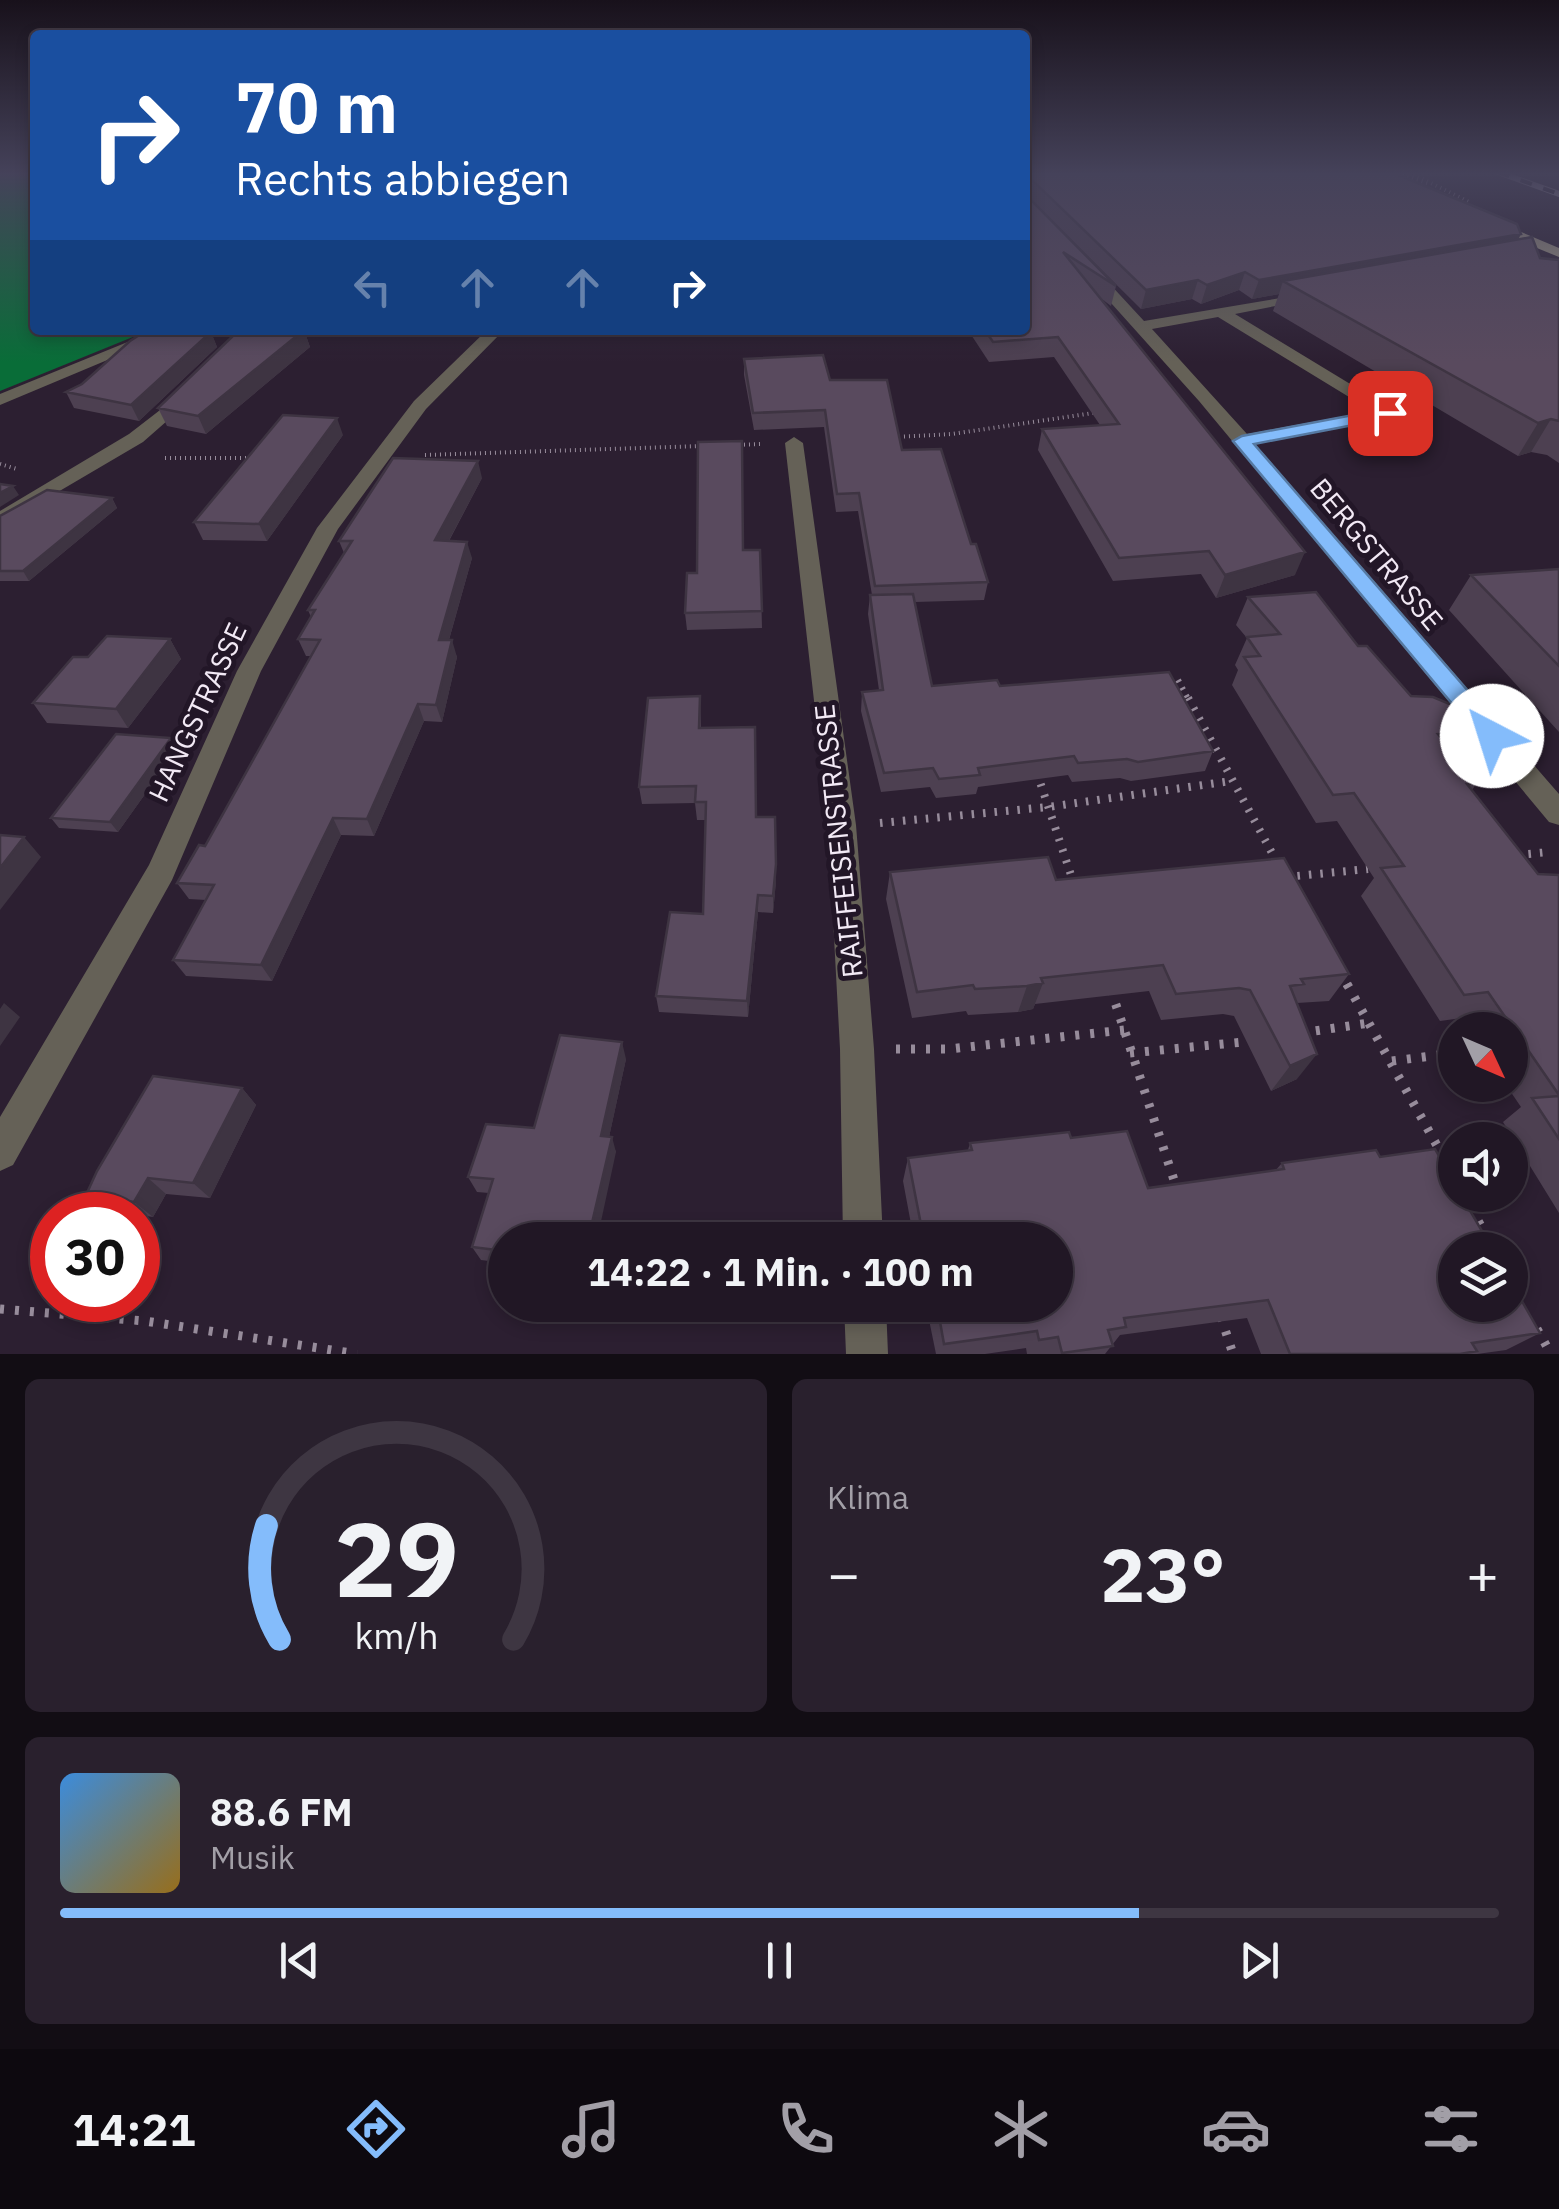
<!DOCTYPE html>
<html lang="de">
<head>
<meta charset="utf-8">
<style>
	:root { --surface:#211725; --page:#29202d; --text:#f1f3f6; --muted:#a29fa7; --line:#3e3642; --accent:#84bcfb }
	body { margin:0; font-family:"IBM Plex Sans",sans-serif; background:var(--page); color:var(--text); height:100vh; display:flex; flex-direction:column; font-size:38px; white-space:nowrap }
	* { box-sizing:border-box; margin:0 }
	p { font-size:32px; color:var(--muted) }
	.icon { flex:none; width:55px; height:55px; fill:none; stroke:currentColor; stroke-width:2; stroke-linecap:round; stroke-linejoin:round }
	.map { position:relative; height:1354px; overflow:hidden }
	.side { display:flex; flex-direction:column; gap:25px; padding:25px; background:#120d14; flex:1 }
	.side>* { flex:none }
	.banner { position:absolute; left:30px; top:30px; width:1000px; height:305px; border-radius:10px; box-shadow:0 5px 15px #0003,0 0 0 2px var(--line); background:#1a4fa0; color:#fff; overflow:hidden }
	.needle { width:65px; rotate:134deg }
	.fabs { position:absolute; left:1438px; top:1012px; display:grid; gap:20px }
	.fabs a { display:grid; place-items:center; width:90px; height:90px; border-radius:50%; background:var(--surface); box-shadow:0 5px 15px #0003,0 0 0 2px var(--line); font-size:50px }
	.speed { position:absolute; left:30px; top:1192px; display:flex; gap:20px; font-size:50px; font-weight:700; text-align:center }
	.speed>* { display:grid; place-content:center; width:130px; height:130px; border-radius:50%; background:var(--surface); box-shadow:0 5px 15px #0003,0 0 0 2px var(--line); line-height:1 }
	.speed .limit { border:15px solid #d22; background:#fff; color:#111 }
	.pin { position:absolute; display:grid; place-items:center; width:85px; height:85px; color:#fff; margin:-42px; border-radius:20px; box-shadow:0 5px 15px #0006 }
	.me { position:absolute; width:110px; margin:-55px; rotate:320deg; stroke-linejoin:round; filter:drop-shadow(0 0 8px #0008) }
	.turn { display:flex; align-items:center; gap:35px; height:210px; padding:0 40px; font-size:45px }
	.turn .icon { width:130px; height:130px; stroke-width:2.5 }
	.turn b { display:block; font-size:70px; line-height:85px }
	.lanes { display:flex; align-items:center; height:95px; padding:0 40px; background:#0003; justify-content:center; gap:50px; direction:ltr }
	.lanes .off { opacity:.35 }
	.big { font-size:75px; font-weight:700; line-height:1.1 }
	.side .widget { flex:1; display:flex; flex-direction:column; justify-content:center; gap:15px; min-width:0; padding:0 35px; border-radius:15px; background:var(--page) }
	.side .dial { align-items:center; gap:0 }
	.dial svg { height:260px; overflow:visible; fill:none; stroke:var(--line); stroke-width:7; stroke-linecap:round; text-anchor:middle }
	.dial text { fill:var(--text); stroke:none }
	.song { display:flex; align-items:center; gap:30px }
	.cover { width:120px; height:120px; border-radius:15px; background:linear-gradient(135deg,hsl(210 70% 55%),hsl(40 70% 35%)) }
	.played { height:10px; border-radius:5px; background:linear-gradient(90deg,var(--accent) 75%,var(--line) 75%) }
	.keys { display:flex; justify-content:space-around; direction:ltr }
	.heat { display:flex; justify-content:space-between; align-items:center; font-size:55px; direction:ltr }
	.side .tiles { flex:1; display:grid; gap:25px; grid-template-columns:1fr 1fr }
	.widget:last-child { grid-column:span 2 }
	.trip { position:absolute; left:488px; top:1222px; width:585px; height:100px; border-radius:50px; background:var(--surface); box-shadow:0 5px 15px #0003,0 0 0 2px var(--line); font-weight:700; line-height:100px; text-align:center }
	.tabs { display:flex; height:160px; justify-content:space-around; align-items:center; background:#0d090f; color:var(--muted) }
	.tabs .icon { width:70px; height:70px }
	.tabs .on { color:var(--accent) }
	.tabs b { font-size:45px; color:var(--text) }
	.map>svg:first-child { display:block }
</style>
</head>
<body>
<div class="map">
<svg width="1559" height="1354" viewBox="0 0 1559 1354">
	<rect width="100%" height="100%" fill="#2c1f31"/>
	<!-- forest -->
	<path fill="#096d38" d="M0 172 35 176V330H150L0 391Z"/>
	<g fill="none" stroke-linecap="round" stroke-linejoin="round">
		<!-- path-far3 -->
		<path stroke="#978c9b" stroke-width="4" stroke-dasharray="1 4" stroke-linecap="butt" d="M26 172 35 174
			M1393 172 1430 184
			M1409 172 1471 203
			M894 437 952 434 1100 412
			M734 445 762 444
			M425 455 702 446
			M165 458H252
			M0 464 17 469"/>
		<!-- path-far2 -->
		<path stroke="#978c9b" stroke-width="6" stroke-dasharray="2.5 6" stroke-linecap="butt" d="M1178 680 1189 701"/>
		<!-- path-far1 -->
		<path stroke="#978c9b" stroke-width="8" stroke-dasharray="2.5 9" stroke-linecap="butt" d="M1188 698 1278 864
			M1037 773 1074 884
			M880 823 1048 807 1231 781
			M1517 855 1549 852
			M1286 877 1368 869
			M1341 974 1348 987"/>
		<!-- path -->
		<path stroke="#978c9b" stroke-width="9" stroke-dasharray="4 11" stroke-linecap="butt" d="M1347 984 1455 1178
			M1111 990 1178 1192
			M1301 1033 1369 1023
			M896 1049H949L1124 1030
			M1130 1053 1254 1041
			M1392 1061 1455 1053
			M1464 1195 1494 1250
			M1510 1279 1517 1291
			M0 1309 145 1321 357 1354
			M1221 1317 1233 1354
			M1537 1329 1551 1354"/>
		<!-- minor -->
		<path fill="#656157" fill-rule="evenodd" d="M1085 268H1095L1144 321 1311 293V299L1235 314 1398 413 1389 418 1255 444 1559 794V825L1549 822 1199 401 1085 274ZM1218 317 1372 411 1247 434 1152 329Z
			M157 330H179L0 405V394Z
			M487 330H504L426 409 338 529 261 671 172 880 13 1165 0 1171V1117L149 865 237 671 317 528 414 401Z
			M186 390 192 391V399L143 442 0 526V511L129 434Z
			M794 437 803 443 856 825 874 1049 883 1240H843L840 1049 828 825 785 443Z
			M844 1305H886L888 1354H846Z"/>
		<!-- major -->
		<path fill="#a69e88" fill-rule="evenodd" d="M1485 221H1495L1559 248V257L1485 227Z"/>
		<defs>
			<path id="rail" d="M1498 172 1559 194"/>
		</defs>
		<!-- rail casing -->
		<use href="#rail" stroke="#b3a8b6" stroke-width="6"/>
		<!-- rail -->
		<use href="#rail" stroke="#221627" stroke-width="4" stroke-dasharray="12" stroke-linecap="butt"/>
	</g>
	<!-- wall -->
	<path fill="#4d4051" d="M1025 172 1519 240 1540 258 1559 260V463L1547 455 1531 452 1518 456 1273 311 1279 294 1252 299 1239 290 1201 304 1192 299 1141 309 1026 195 1116 286 1111 306 1102 299 1295 575 1216 598 1201 574 1113 581 1038 450 1042 429 1100 425 1054 357 989 362 968 330H1025Z
		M304 330 310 347 206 434 167 426 158 408Z
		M211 332 217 347 139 421 74 408 66 392Z
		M744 359 830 380 902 450 971 544 988 582 984 600 915 602 932 686H1000L1213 751 1205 771 1131 781 1120 778 1072 782 1068 775 978 787 976 794 936 798 930 787 881 792 861 711 862 692 879 690 868 614 870 595H872L858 511 836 512 824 427 754 430 744 375Z
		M343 435 267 541 203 540 194 522Z
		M482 478 449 541 472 558 449 640 457 657 442 722 424 721 374 836 341 835 272 981 186 976 173 960 206 900 189 899 177 883 205 846 311 656H306L298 639 311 617 308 610 344 553 339 541Z
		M112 498 117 508 29 581H0V516Z
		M743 550H760L762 628 687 630 685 613 697 573Z
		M1559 569V732L1449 610 1471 575Z
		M1248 597 1358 646 1411 696 1512 730 1491 759 1459 760 1477 783 1472 790 1538 874 1559 875V1213L1503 1122 1521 1107 1506 1085H1510V1030H1470L1462 1018 1440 1021 1361 896 1374 878 1337 821 1316 823 1232 685 1238 670 1235 665 1247 638 1236 625Z
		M170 639 181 659 128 728 47 723 33 703Z
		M700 696 701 728 756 817 776 881 773 913 758 912 748 1017 659 1012 656 996 703 914 706 820H697L695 803 642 804 639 787Z
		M171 738 178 748 118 832 59 828 51 818Z
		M890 872 1056 880 1349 974 1329 1001 1297 1003V1079L1271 1091 1234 1016 1223 1014 1161 1020 1149 991 1035 1004 1033 1009 1018 1012 968 1015 966 1011 912 1018 886 899Z
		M626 1059 609 1137 616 1152 505 1240V1263L481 1260 472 1247 489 1193 477 1192 468 1177Z
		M242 1088 256 1105 210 1198 166 1194 153 1217 106 1210 86 1195Z
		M1071 1138 1148 1188 1275 1171 1282 1163 1380 1157 1540 1333 1506 1350 1477 1354H1261L1247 1318 1120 1335 1105 1354H1027L1026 1348 985 1354H936L926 1305H1055V1240H914L903 1181 908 1158 968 1150 970 1143Z"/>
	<!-- shaded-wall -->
	<path fill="#3e3442" d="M1521 234 1512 252 1283 281 1279 294 1252 299 1259 280Z
		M1245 272 1239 290 1201 304 1207 285Z
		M1198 280 1192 299 1141 309 1146 290Z
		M304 330 310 347 206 434 198 416Z
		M211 332 217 347 139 421 131 405Z
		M337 418 343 435 267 541 259 524Z
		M1551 419 1531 452 1518 456 1538 423Z
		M478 461 482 478 440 557 435 540Z
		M13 486 19 495 0 507V493Z
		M112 498 117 508 29 581 23 571Z
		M467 542 472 558 444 657 439 640Z
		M1305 552 1295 575 1216 598 1225 575Z
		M170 639 181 659 128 728 116 709Z
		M452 640 457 657 442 722 436 705Z
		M418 704 424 721 374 836 367 819Z
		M171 738 178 748 118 832 110 822Z
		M333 818 341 835 272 981 261 965Z
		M24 837 41 857 0 910V868Z
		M776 864V881L773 913V896Z
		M758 895V912L748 1017 747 1001Z
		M1043 983 1033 1009 1018 1012 1027 986Z
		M4 1003 20 1017 0 1046V1009Z
		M622 1042 626 1059 606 1151 601 1136Z
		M1317 1054 1297 1079 1271 1091 1290 1066Z
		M242 1088 256 1105 210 1198 193 1183Z
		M612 1137 616 1152 597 1240H588Z
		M148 1178 166 1194 153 1217 134 1202Z"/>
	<!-- building -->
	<path fill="#594a5e" stroke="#3e3442" stroke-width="2.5" d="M1025 172H1391L1517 224 1521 234 1259 280 1245 272 1207 285 1198 280 1146 290 1030 178H1025V194L1116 286 1063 252 1305 552 1225 575 1209 551 1119 558 1042 429 1119 424 1058 337 993 342 985 330H1025Z
		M1532 237 1540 258 1559 260V421L1551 419 1538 423 1283 281Z
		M239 330H304L198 416 158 408Z
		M144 332H211L131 405 66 392 82 384 130 341Z
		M823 355 830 380H887L902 450 941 449 971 544H976L988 582 875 586 859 493 837 494 825 410 753 413 744 359Z
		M283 415 337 418 259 524 194 522Z
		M742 441 743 550H760L762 611 685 613 687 573H697L698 442Z
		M393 458 478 461 435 540 467 542 439 640H452L436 705 418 704 367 819 333 818 261 965 173 960 214 885 177 883 199 845 205 846 320 640 298 639 315 610H308L352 541H339Z
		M0 484 13 486 0 493Z
		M47 490 112 498 23 571H0V516Z
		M1559 569V666L1471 575Z
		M1316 592 1358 646H1367L1411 696 1433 697 1512 730 1438 734 1477 783 1467 784 1538 874 1559 875V1095L1488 992 1464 995 1381 868 1404 866 1354 793 1333 795 1244 657 1260 656 1247 637 1280 634 1248 597Z
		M913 594 932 686 997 680 1000 686 1169 672 1213 751 1138 762 1127 759 1078 763 1074 756 978 768 980 775 939 779 933 768 884 773 862 692 883 690 870 595Z
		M107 636 170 639 116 709 33 703 73 657H88Z
		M700 696 699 728 755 727 756 817H775L776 864 773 896 758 895 747 1001 656 996 670 912 703 914 706 802H695L696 786 639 787 648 698Z
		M116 734 171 738 110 822 51 818Z
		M0 835 24 837 0 868Z
		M1048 857 1056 880 1284 858 1349 974 1301 979 1304 984 1290 986 1317 1054 1290 1066 1250 990 1239 988 1176 994 1163 965 1041 978 1043 983 1027 986 975 989 973 985 917 992 890 872Z
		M560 1035 622 1042 601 1136 612 1137 588 1240H505V1251L472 1247 493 1179 468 1177 486 1124 534 1128Z
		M153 1076 242 1088 193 1183 148 1178 134 1202 86 1195 97 1171Z
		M1559 1096V1139L1532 1098Z
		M1127 1131 1148 1188 1284 1169 1282 1163 1376 1150 1380 1157 1435 1149 1455 1184V1195H1461L1493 1250H1455V1305H1510V1280L1540 1333 1472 1343 1477 1351 1460 1354H1290L1268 1300 1124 1318 1126 1327 1108 1330 1113 1346 1062 1353 1058 1337 1039 1340 1037 1331 944 1344 937 1305H1055V1240H924L908 1158 972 1150 970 1143 1069 1132 1071 1138Z"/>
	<!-- sky -->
	<linearGradient id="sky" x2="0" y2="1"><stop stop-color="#18111b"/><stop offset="0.48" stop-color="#45425a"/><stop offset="1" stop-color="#45425a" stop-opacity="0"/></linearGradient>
	<rect width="1559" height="362" fill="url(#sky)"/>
	<!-- route -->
	<path fill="#84bcfb" stroke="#567aa3" stroke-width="2.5" d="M1390 408 1395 410V417L1254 444 1501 729 1504 736 1501 742H1484L1233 441 1242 436Z"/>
	<g text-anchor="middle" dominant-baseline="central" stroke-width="10" stroke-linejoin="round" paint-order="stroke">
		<!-- street labels -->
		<g font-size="28" fill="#f2e9f5" stroke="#221627">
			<text transform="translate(1377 554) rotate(50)">BERGSTRASSE</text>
			<text transform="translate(197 712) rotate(-65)">HANGSTRASSE</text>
			<text transform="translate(838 841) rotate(-96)">RAIFFEISENSTRASSE</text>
		</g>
	</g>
</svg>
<div class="fabs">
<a><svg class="needle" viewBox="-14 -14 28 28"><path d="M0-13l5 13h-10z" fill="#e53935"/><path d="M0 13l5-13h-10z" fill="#a29fa7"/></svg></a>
<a><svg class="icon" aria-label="sound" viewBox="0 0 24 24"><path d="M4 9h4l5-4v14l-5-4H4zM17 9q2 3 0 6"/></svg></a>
<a><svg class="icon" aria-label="layers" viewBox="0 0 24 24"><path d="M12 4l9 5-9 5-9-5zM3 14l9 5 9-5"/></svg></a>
</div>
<div class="speed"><div class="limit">30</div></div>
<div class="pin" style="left:1390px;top:413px;background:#d93025"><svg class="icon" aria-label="arrive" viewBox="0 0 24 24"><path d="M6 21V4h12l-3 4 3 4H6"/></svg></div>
<svg class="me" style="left:1492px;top:736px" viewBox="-20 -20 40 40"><circle r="19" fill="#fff"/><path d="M0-13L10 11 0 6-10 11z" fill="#84bcfb"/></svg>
<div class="trip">14:22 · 1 Min. · 100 m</div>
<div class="banner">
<div class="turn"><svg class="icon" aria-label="right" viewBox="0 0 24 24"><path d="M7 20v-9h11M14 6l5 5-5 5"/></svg><div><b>70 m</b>Rechts abbiegen</div></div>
<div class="lanes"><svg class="icon off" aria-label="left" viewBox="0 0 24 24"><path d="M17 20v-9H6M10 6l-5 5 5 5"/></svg><svg class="icon off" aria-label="ahead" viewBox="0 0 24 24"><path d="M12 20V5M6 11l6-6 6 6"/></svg><svg class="icon off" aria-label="ahead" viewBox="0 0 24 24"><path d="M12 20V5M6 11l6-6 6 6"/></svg><svg class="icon" aria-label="right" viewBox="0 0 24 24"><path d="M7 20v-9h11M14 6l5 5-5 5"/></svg></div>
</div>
</div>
<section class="side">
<div class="tiles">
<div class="widget dial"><svg viewBox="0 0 100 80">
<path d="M14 69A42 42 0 1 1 86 69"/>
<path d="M14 69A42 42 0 0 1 10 34" stroke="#84bcfb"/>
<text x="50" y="56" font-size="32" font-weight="700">29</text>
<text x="50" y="72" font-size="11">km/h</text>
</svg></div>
<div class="widget"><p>Klima</p>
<div class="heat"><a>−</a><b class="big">23°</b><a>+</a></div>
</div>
<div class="widget">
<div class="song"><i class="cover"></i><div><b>88.6 FM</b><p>Musik</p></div></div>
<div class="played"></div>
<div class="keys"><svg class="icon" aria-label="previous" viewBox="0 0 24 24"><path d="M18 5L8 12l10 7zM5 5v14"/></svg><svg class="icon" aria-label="pause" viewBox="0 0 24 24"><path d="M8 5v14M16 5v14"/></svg><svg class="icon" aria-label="next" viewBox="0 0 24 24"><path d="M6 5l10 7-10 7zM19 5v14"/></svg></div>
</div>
</div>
</section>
<nav class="tabs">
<b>14:21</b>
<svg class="icon on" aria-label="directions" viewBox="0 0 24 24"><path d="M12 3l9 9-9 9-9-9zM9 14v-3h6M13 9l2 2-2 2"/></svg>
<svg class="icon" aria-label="music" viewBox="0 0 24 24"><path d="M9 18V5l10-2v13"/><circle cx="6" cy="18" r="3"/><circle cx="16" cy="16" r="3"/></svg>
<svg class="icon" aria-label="phone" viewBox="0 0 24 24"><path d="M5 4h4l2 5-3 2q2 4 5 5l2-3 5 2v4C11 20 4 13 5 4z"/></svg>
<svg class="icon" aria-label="climate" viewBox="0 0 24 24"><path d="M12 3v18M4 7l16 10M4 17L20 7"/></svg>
<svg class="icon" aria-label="car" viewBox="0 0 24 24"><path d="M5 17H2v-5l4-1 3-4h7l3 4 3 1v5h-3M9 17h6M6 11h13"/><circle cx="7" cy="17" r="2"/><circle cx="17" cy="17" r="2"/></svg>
<svg class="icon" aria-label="filters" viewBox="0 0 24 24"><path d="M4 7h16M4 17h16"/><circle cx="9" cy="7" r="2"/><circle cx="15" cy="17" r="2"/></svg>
</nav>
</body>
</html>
